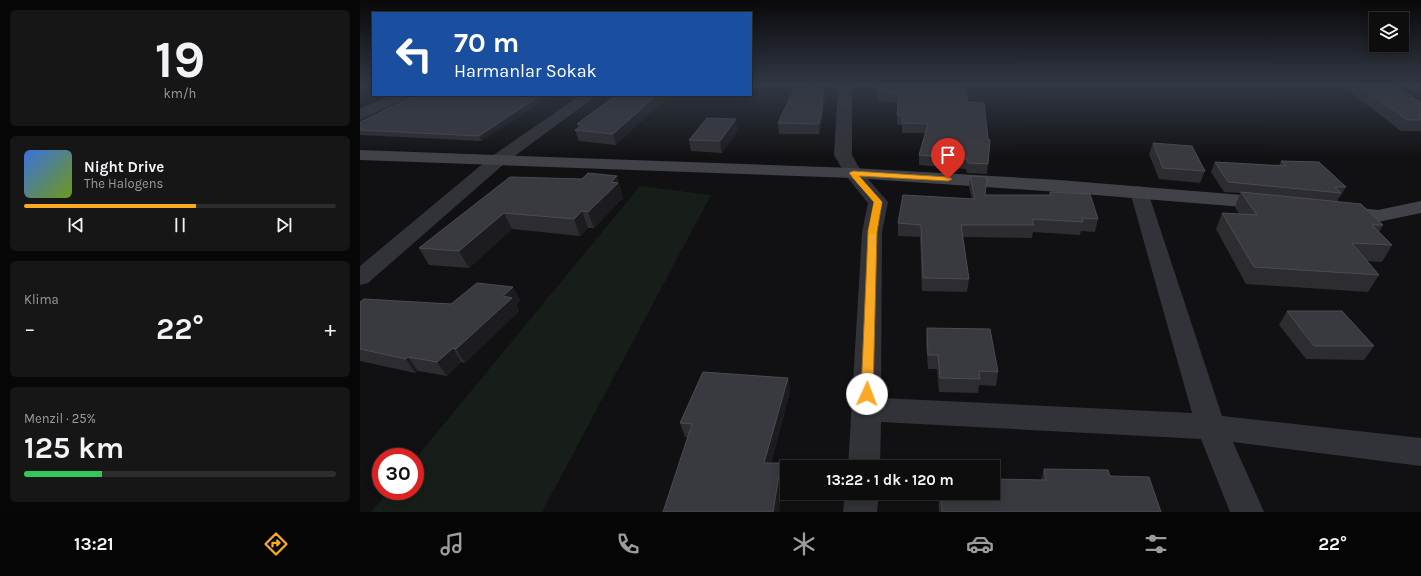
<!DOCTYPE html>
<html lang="tr">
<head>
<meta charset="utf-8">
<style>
	:root { --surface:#0d0d0e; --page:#161617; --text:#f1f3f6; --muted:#9a9c9e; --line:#2d2d2e; --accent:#f9a923 }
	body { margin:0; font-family:Karla,sans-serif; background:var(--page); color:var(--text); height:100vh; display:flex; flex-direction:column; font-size:15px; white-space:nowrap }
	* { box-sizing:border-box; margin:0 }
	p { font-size:13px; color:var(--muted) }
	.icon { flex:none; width:22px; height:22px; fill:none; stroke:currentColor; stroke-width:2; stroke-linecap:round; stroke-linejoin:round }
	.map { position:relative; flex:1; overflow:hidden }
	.details { display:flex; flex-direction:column; gap:10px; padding:10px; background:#070708; width:360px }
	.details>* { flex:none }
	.banner { position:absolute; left:12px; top:12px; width:380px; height:84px; border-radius:0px; box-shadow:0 2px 10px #0003,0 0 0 1px var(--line); background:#1a4fa0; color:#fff; overflow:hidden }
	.buttons { position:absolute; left:1009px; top:12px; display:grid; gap:8px }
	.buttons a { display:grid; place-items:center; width:40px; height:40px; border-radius:0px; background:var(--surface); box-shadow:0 2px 10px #0003,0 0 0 1px var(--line); font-size:20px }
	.speed { position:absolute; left:12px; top:448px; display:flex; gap:8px; font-size:20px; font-weight:700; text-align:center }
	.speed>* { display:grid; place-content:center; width:52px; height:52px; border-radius:50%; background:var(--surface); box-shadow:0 2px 10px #0003,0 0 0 1px var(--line); line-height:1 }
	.speed .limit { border:6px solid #d22; background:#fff; color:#111 }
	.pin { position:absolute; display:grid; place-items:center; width:34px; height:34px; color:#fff; margin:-41px -17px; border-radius:50% 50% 50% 0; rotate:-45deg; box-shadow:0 0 4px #0007 }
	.pin .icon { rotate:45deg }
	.me { position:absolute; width:44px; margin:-22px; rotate:2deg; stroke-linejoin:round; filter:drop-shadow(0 0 3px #0008) }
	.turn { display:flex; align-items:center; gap:14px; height:84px; padding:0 16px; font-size:18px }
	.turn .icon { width:52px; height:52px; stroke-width:2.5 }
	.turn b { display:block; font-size:28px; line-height:34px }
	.big { font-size:30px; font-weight:700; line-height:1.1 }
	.details .tile { flex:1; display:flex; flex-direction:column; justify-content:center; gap:6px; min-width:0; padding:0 14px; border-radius:6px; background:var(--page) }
	.details .dial { align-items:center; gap:0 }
	.dial b { font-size:52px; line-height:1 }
	.song { display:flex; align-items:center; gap:12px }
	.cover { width:48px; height:48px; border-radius:6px; background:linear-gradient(135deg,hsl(220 70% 55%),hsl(80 70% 35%)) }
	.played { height:4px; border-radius:2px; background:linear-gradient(90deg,var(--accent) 55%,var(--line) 55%) }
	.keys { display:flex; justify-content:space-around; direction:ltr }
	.heat { display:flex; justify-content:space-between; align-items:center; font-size:22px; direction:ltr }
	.charge { height:6px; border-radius:3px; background:linear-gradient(90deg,#34c759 25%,var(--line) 0) }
	.trip { position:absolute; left:420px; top:460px; width:220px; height:40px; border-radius:0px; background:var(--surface); box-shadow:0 2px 10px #0003,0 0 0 1px var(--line); font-weight:700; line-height:40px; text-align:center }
	.tab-bar { display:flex; height:64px; justify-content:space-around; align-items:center; background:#050506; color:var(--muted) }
	.tab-bar .icon { width:28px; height:28px }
	.tab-bar .active { color:var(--accent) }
	.tab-bar b { font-size:18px; color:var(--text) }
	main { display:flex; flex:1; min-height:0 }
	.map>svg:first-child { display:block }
</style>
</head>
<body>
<main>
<section class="details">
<div class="tile dial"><b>19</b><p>km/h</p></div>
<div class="tile">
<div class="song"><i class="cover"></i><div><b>Night Drive</b><p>The Halogens</p></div></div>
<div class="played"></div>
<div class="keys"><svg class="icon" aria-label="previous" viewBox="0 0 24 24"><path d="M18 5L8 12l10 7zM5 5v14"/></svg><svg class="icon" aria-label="pause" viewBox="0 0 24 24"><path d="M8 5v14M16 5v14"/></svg><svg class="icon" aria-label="next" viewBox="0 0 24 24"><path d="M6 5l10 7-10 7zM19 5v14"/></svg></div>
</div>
<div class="tile"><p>Klima</p>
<div class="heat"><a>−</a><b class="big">22°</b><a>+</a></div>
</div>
<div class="tile"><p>Menzil · 25%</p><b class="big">125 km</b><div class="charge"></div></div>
</section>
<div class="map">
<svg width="1061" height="512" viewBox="0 0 1061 512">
	<rect width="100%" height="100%" fill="#111113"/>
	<!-- green -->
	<path fill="#171d18" d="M280 186 351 195 182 512H11L29 491H55V459Z"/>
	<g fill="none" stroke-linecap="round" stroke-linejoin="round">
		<!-- street -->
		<path fill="#323338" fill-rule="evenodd" d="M478 86H492V155L501 171 528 202 522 232 521 398 832 413 770 192 772 188 779 186 786 188 788 192 862 416 1061 438V466L873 442 904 512H870L841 439 521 422 520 467H488L502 232 508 203 487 177 474 155Z
			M1048 86H1061V93L1050 89Z
			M31 95H49L47 98 0 120V109Z
			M221 95H237L144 164 8 283 0 285V266L132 156Z
			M485 493H519L517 512H483Z"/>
		<!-- secondary -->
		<path fill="#404248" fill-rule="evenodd" d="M0 150 493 168 699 180 907 197 914 199 917 203 914 207 907 209 699 192 493 178 0 160Z
			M1061 201V213L1018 222 976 216 973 212 976 208 983 206 1018 210Z"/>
	</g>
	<!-- wall -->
	<path fill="#2d2d31" d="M517 86 608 102 628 139 630 140 627 174 607 173 606 169 559 165V155L565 133H542V125H537V115L538 103 518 101Z
		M983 86H1035L1061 102V131H1041Z
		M464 88 465 98 462 125 459 134H419L418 123Z
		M56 95H191L122 141 0 135V122Z
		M256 95V145L219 141 215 130 219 128 217 124Z
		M378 130 362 153 331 151 329 140Z
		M793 143 845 171 840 183 799 179 789 154Z
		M921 161 986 187 980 197H979L977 202 1023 225 1019 232 1032 245 1022 262 1007 261 1019 275 1008 292 886 284 856 229 862 213 879 214 875 207 880 193 864 192 851 172 855 162 919 166Z
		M610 176 625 195H689L690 192 738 219 735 232 721 231 720 235 673 232 672 238 603 237 609 279 607 292 562 291 560 237 538 236V223L612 199 609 187Z
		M150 177 262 192 261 193 263 198 234 228H228L220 236 152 229 109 268 69 265 59 248Z
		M153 287 160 301 156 304 159 311 105 363 101 362 87 376 58 371 55 373 0 361V302L91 304Z
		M927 311 1014 346 1004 360 946 359 919 325Z
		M567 328 638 372 636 386 619 385 618 393 579 392 577 369H568L566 342Z
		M428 378 430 392 411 463 424 477 327 437H325L320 423Z
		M684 469 801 512H579L578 493H633L681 480Z"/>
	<!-- shaded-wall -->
	<path fill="#1c1c1f" d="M464 88 465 98 462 125 459 134V124Z
		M181 95H191L122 141 119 136Z
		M297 95H310L256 145 253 134Z
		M376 119 378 130 362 153 360 141Z
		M257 176 262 192 261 193 263 198 234 228 228 212 251 182Z
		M222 211 228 228 220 236 214 219Z
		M144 213 152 229 109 268 99 251Z
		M153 287 160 301 156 304 159 311 105 363 96 349 143 296Z
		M93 348 101 362 87 376 77 362Z
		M48 357 58 371 55 373 46 359Z
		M428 378 430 392 407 477 404 463Z
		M421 463 424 477 419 512H413Z"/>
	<!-- building -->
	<path fill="#393a3f" stroke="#4a4c51" d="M517 86H604L608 102 624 103 628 139 630 140 628 164 608 163 607 159 559 155 568 124 542 123 543 116 537 115 539 94 518 92Z
		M1001 86H1035L1061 102V120H1047Z
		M464 88 461 115 459 124 418 123 434 89Z
		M56 95H181L119 136 0 130V122Z
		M256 95H297L253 134 215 130 223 125 217 124Z
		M347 118 376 119 360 141 329 140Z
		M793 143 832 146 845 171 803 168Z
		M921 161 959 162 986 187H975L981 193 868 182 855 162 926 166Z
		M228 173 257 176 251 182 258 183 228 212 222 211 214 219 144 213 99 251 59 248 150 177 222 179Z
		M610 176 627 177 625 195H691L690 192 730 194 738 219 722 218 723 222 672 219 674 225H601L609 279 563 278 561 225 538 223 543 195 615 199Z
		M881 192 1001 204 1023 225H1012L1032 245 992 243 1019 275 894 267 862 213 897 215Z
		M117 283 153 287 143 296 152 298 96 349 93 348 77 362 48 357 46 359 0 349V302L4 299 91 304Z
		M927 311H982L1014 346H954Z
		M567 328 630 329 638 372 619 371 620 379 580 378 578 355H568Z
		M343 372 428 378 404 463H421L413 512H303L332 424 320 423Z
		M684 469 748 470 750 476 789 477 801 512H582L581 493H633V479L686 480Z"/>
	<!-- sky -->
	<linearGradient id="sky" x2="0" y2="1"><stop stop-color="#09090a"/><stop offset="0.54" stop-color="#323844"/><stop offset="1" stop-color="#323844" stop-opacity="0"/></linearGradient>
	<rect width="1061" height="158" fill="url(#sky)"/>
	<!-- route -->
	<path fill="#f9a923" stroke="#a26e17" d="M493 171 588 177 592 179 588 181 499 176 522 202 517 232 513 394 511 397H502L501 394 508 232 514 202 489 173Z"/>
	<!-- slow -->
	<path fill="#f59e0b" d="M492 174H497L522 202 515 234H512L508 232 514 202 492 177Z"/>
</svg>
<div class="buttons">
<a><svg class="icon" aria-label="layers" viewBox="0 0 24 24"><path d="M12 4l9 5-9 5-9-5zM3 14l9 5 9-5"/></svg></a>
</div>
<div class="speed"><div class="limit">30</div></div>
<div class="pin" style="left:588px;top:179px;background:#d93025"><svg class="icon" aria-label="arrive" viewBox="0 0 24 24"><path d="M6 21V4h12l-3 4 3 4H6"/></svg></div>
<svg class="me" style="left:507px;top:394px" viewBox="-20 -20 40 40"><circle r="19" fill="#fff"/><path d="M0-13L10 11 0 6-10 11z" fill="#f9a923"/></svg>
<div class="trip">13:22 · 1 dk · 120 m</div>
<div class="banner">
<div class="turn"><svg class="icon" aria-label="left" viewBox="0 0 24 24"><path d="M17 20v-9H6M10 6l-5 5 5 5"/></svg><div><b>70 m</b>Harmanlar Sokak</div></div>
</div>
</div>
</main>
<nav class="tab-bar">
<b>13:21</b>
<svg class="icon active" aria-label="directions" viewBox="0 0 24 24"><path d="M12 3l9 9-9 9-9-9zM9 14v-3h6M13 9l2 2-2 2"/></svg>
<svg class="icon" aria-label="music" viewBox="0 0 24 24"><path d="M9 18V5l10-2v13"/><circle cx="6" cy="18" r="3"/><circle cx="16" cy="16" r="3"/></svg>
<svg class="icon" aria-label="phone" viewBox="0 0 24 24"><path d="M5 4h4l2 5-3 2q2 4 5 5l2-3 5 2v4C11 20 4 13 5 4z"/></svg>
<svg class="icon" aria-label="climate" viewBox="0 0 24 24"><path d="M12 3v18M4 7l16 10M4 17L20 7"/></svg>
<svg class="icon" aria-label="car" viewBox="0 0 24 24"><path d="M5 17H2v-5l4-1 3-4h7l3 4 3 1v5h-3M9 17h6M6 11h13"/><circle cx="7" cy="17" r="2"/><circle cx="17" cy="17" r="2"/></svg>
<svg class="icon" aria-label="filters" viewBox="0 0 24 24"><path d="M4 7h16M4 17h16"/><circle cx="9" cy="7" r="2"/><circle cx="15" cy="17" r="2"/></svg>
<b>22°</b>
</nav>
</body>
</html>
